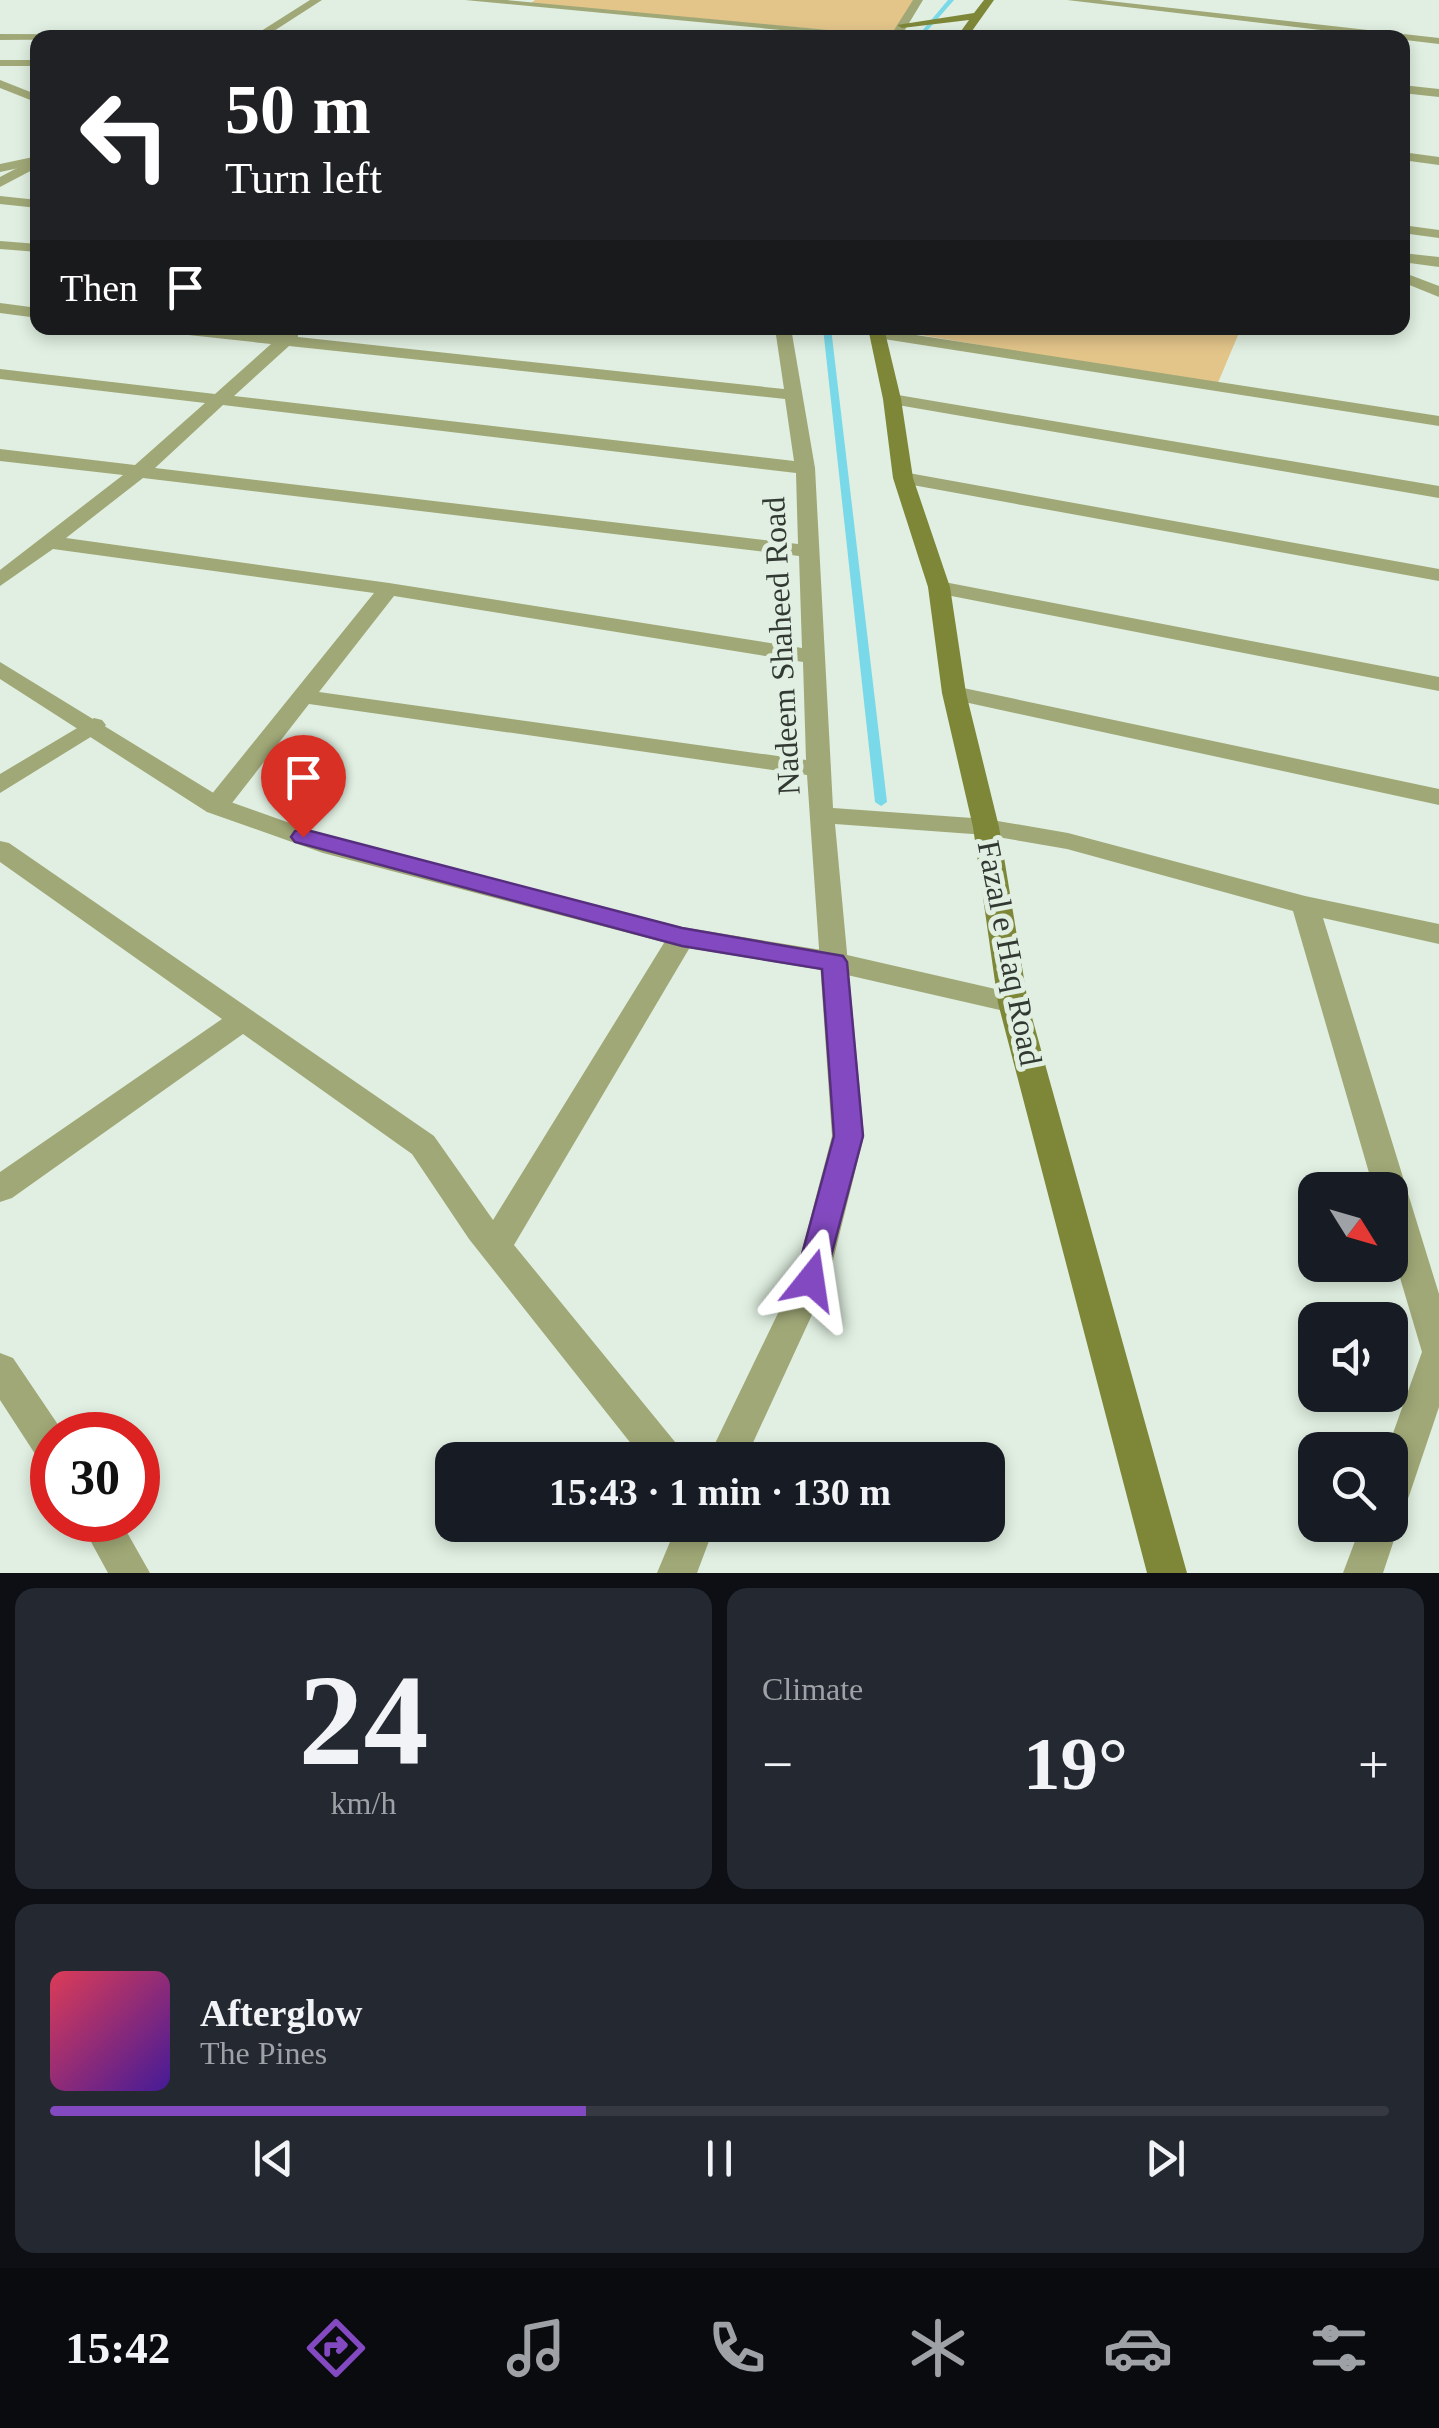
<!DOCTYPE html>
<html lang="en">
<head>
<meta charset="utf-8">
<style>
	:root { --surface:#171b24; --page:#242831; --text:#f1f3f6; --muted:#9ea1a6; --line:#363941; --accent:#8349c0 }
	body { margin:0; font-family:"Times New Roman",serif; background:var(--page); color:var(--text); height:100vh; display:flex; flex-direction:column; font-size:38px; white-space:nowrap }
	* { box-sizing:border-box; margin:0 }
	p { font-size:32px; color:var(--muted) }
	.icon { flex:none; width:55px; height:55px; fill:none; stroke:currentColor; stroke-width:2; stroke-linecap:round; stroke-linejoin:round }
	.map { position:relative; height:1573px; overflow:hidden }
	.drawer { display:flex; flex-direction:column; gap:15px; padding:15px; background:#0d0f14; flex:1 }
	.drawer>* { flex:none }
	.top-card { position:absolute; left:30px; top:30px; width:1380px; height:305px; border-radius:20px; box-shadow:0 5px 15px #0003; background:#202124; color:#fff; overflow:hidden }
	.needle { width:65px; rotate:127deg }
	.controls { position:absolute; left:1298px; top:1172px; display:grid; gap:20px }
	.controls a { display:grid; place-items:center; width:110px; height:110px; border-radius:20px; background:var(--surface); box-shadow:0 5px 15px #0003; font-size:50px }
	.speed { position:absolute; left:30px; top:1412px; display:flex; gap:20px; font-size:50px; font-weight:700; text-align:center }
	.speed>* { display:grid; place-content:center; width:130px; height:130px; border-radius:50%; background:var(--surface); box-shadow:0 5px 15px #0003; line-height:1 }
	.speed .limit { border:15px solid #d22; background:#fff; color:#111 }
	.pin { position:absolute; display:grid; place-items:center; width:85px; height:85px; color:#fff; margin:-102px -42px; border-radius:50% 50% 50% 0; rotate:-45deg; box-shadow:0 0 10px #0007 }
	.pin .icon { rotate:45deg }
	.me { position:absolute; width:110px; margin:-55px; rotate:15deg; stroke-linejoin:round; filter:drop-shadow(0 0 8px #0008) }
	.turn { display:flex; align-items:center; gap:35px; height:210px; padding:0 30px; font-size:45px }
	.turn .icon { width:130px; height:130px; stroke-width:2.5 }
	.turn b { display:block; font-size:70px; line-height:85px }
	.then { display:flex; align-items:center; height:95px; padding:0 30px; background:#0003; gap:20px; font-size:38px }
	.big { font-size:75px; font-weight:600; line-height:1.1 }
	.drawer .widget { flex:1; display:flex; flex-direction:column; justify-content:center; gap:15px; min-width:0; padding:0 35px; border-radius:20px; background:var(--page) }
	.drawer .dial { align-items:center; gap:0 }
	.dial b { font-size:130px; line-height:1 }
	.song { display:flex; align-items:center; gap:30px }
	.cover { width:120px; height:120px; border-radius:15px; background:linear-gradient(135deg,hsl(350 70% 55%),hsl(260 70% 35%)) }
	.played { height:10px; border-radius:5px; background:linear-gradient(90deg,var(--accent) 40%,var(--line) 40%) }
	.keys { display:flex; justify-content:space-around; direction:ltr }
	.heat { display:flex; justify-content:space-between; align-items:center; font-size:55px; direction:ltr }
	.drawer .tiles { flex:1; display:grid; gap:15px; grid-template-columns:1fr 1fr }
	.widget:last-child { grid-column:span 2 }
	.trip { position:absolute; left:435px; top:1442px; width:570px; height:100px; border-radius:20px; background:var(--surface); box-shadow:0 5px 15px #0003; font-weight:600; line-height:100px; text-align:center }
	.dock { display:flex; height:160px; justify-content:space-around; align-items:center; background:#090b0e; color:var(--muted) }
	.dock .icon { width:70px; height:70px }
	.dock .on { color:var(--accent) }
	.dock b { font-size:45px; color:var(--text) }
	.map>svg:first-child { display:block }
</style>
</head>
<body>
<div class="map">
<svg width="1439" height="1573" viewBox="0 0 1439 1573">
	<rect width="100%" height="100%" fill="#e0efe1"/>
	<!-- green -->
	<path fill="#e3c58a" d="M535 0H918L895 36 530 4Z
		M914 328H1241L1217 385 915 334Z"/>
	<g fill="none" stroke-linecap="round" stroke-linejoin="round">
		<!-- stream -->
		<path fill="#79d9e8" fill-rule="evenodd" d="M948 0H954L921 38H916Z
			M823 328H831L887 802 881 806 875 802Z"/>
		<!-- minor -->
		<path fill="#a0a877" fill-rule="evenodd" d="M913 0H923L900 38H889Z
			M1067 0H1100L1439 38V44Z
			M0 34 261 35 266 38 0 40Z
			M0 60H38V66H0Z
			M0 80 38 95V103L0 88Z
			M1402 152 1439 157V165L1402 160Z
			M38 156V164L0 172V164Z
			M0 196 38 200V208L0 204Z
			M1402 225 1439 230V238L1402 233Z
			M0 241 38 244V252L0 249Z
			M1402 253 1439 257V267L1402 262Z
			M1402 272 1439 286V297L1402 282Z
			M0 303 38 308V318L0 313Z
			M162 328C198 326 263 340 292 329L298 331V337L784 389 776 335 747 333 739 328H791L815 468 833 808 986 819 1068 833 1305 896 1439 924V944L1323 918 1439 1294V1407L1409 1496 1404 1509 1394 1513 1399 1525 1383 1573H1343L1361 1525H1390L1387 1450 1422 1352 1390 1244V1190H1374L1293 911 1067 849 986 835 835 824 864 1136 828 1280 745 1460H707L794 1280 832 1136 807 775 309 704 225 812H207L203 806 207 800 374 593 53 549 0 586V570L123 475 0 461V449L135 465 205 403 0 379V369L215 394 271 344 170 333ZM289 346 785 399 794 461 234 396ZM223 405 796 473 798 544 155 468ZM143 478 799 556 802 648 389 583 66 538ZM394 596 803 662 806 760 319 692Z
			M877 329 1439 416V426L871 337 869 334Z
			M892 394 1439 486V498L886 403V395Z
			M903 472 1439 569V581L896 482V474Z
			M939 581 1439 677V691L931 592 928 587 931 582Z
			M954 686 1439 789V805L946 698 942 693Z
			M94 718 102 720 106 725 102 730 0 793V774Z
			M0 841 9 843 434 1136 493 1220 672 930H692L696 937 514 1245 680 1448 686 1460H644L469 1239 412 1154 243 1034 12 1198 0 1202V1172L222 1019 0 862Z
			M0 1353 13 1358 65 1435H52V1465L39 1460 0 1400Z
			M79 1520H120L150 1573H108Z
			M677 1525H715L697 1573H657Z"/>
		<!-- tertiary -->
		<path fill="#a0a877" fill-rule="evenodd" d="M310 0H322L263 38H250Z
			M465 0H506L914 38H866Z
			M1402 85 1439 89V97L1402 93Z
			M38 157V167L0 187V177Z
			M0 662 225 800 340 841 682 927 834 952 1013 993 1023 996 1028 1003 1023 1010 1013 1013 834 972 682 947 323 853 207 812 0 679Z"/>
		<!-- secondary -->
		<path fill="#7e8738" fill-rule="evenodd" d="M984 0H994L967 38H956L969 20 902 28 897 25 974 13Z
			M868 328H884L901 399 913 478 950 587 966 693 999 827 1028 1003 1187 1573H1147L998 1003 973 827 942 693 928 587 893 478 883 399Z"/>
	</g>
	<!-- route -->
	<path fill="#8349c0" stroke="#552f7d" stroke-width="2.5" d="M303 829 682 928 843 956 847 962 863 1136 822 1290 811 1293 800 1290 795 1280 834 1136 822 969 682 946 295 842 291 837 295 831Z"/>
	<g text-anchor="middle" dominant-baseline="central" stroke-width="10" stroke-linejoin="round" paint-order="stroke">
		<!-- street labels -->
		<g font-size="32" fill="#323832" stroke="#e0efe1">
			<text transform="translate(781 646) rotate(-93)">Nadeem Shaheed Road</text>
			<text transform="translate(1010 953) rotate(79)">Fazal e Haq Road</text>
		</g>
	</g>
</svg>
<div class="controls">
<a><svg class="needle" viewBox="-14 -14 28 28"><path d="M0-13l5 13h-10z" fill="#e53935"/><path d="M0 13l5-13h-10z" fill="#9ea1a6"/></svg></a>
<a><svg class="icon" aria-label="sound" viewBox="0 0 24 24"><path d="M4 9h4l5-4v14l-5-4H4zM17 9q2 3 0 6"/></svg></a>
<a><svg class="icon" aria-label="search" viewBox="0 0 24 24"><circle cx="10" cy="10" r="6"/><path d="M15 15l6 6"/></svg></a>
</div>
<div class="speed"><div class="limit">30</div></div>
<div class="pin" style="left:303px;top:837px;background:#d93025"><svg class="icon" aria-label="arrive" viewBox="0 0 24 24"><path d="M6 21V4h12l-3 4 3 4H6"/></svg></div>
<svg class="me" style="left:811px;top:1280px" viewBox="-20 -20 40 40"><path d="M0-17L14 15 0 8-14 15z" fill="#8349c0" stroke="#fff" stroke-width="4"/></svg>
<div class="trip">15:43 · 1 min · 130 m</div>
<div class="top-card">
<div class="turn"><svg class="icon" aria-label="left" viewBox="0 0 24 24"><path d="M17 20v-9H6M10 6l-5 5 5 5"/></svg><div><b>50 m</b>Turn left</div></div>
<div class="then">Then<svg class="icon" aria-label="arrive" viewBox="0 0 24 24"><path d="M6 21V4h12l-3 4 3 4H6"/></svg></div>
</div>
</div>
<section class="drawer">
<div class="tiles">
<div class="widget dial"><b>24</b><p>km/h</p></div>
<div class="widget"><p>Climate</p>
<div class="heat"><a>−</a><b class="big">19°</b><a>+</a></div>
</div>
<div class="widget">
<div class="song"><i class="cover"></i><div><b>Afterglow</b><p>The Pines</p></div></div>
<div class="played"></div>
<div class="keys"><svg class="icon" aria-label="previous" viewBox="0 0 24 24"><path d="M18 5L8 12l10 7zM5 5v14"/></svg><svg class="icon" aria-label="pause" viewBox="0 0 24 24"><path d="M8 5v14M16 5v14"/></svg><svg class="icon" aria-label="next" viewBox="0 0 24 24"><path d="M6 5l10 7-10 7zM19 5v14"/></svg></div>
</div>
</div>
</section>
<nav class="dock">
<b>15:42</b>
<svg class="icon on" aria-label="directions" viewBox="0 0 24 24"><path d="M12 3l9 9-9 9-9-9zM9 14v-3h6M13 9l2 2-2 2"/></svg>
<svg class="icon" aria-label="music" viewBox="0 0 24 24"><path d="M9 18V5l10-2v13"/><circle cx="6" cy="18" r="3"/><circle cx="16" cy="16" r="3"/></svg>
<svg class="icon" aria-label="phone" viewBox="0 0 24 24"><path d="M5 4h4l2 5-3 2q2 4 5 5l2-3 5 2v4C11 20 4 13 5 4z"/></svg>
<svg class="icon" aria-label="climate" viewBox="0 0 24 24"><path d="M12 3v18M4 7l16 10M4 17L20 7"/></svg>
<svg class="icon" aria-label="car" viewBox="0 0 24 24"><path d="M5 17H2v-5l4-1 3-4h7l3 4 3 1v5h-3M9 17h6M6 11h13"/><circle cx="7" cy="17" r="2"/><circle cx="17" cy="17" r="2"/></svg>
<svg class="icon" aria-label="filters" viewBox="0 0 24 24"><path d="M4 7h16M4 17h16"/><circle cx="9" cy="7" r="2"/><circle cx="15" cy="17" r="2"/></svg>
</nav>
</body>
</html>
